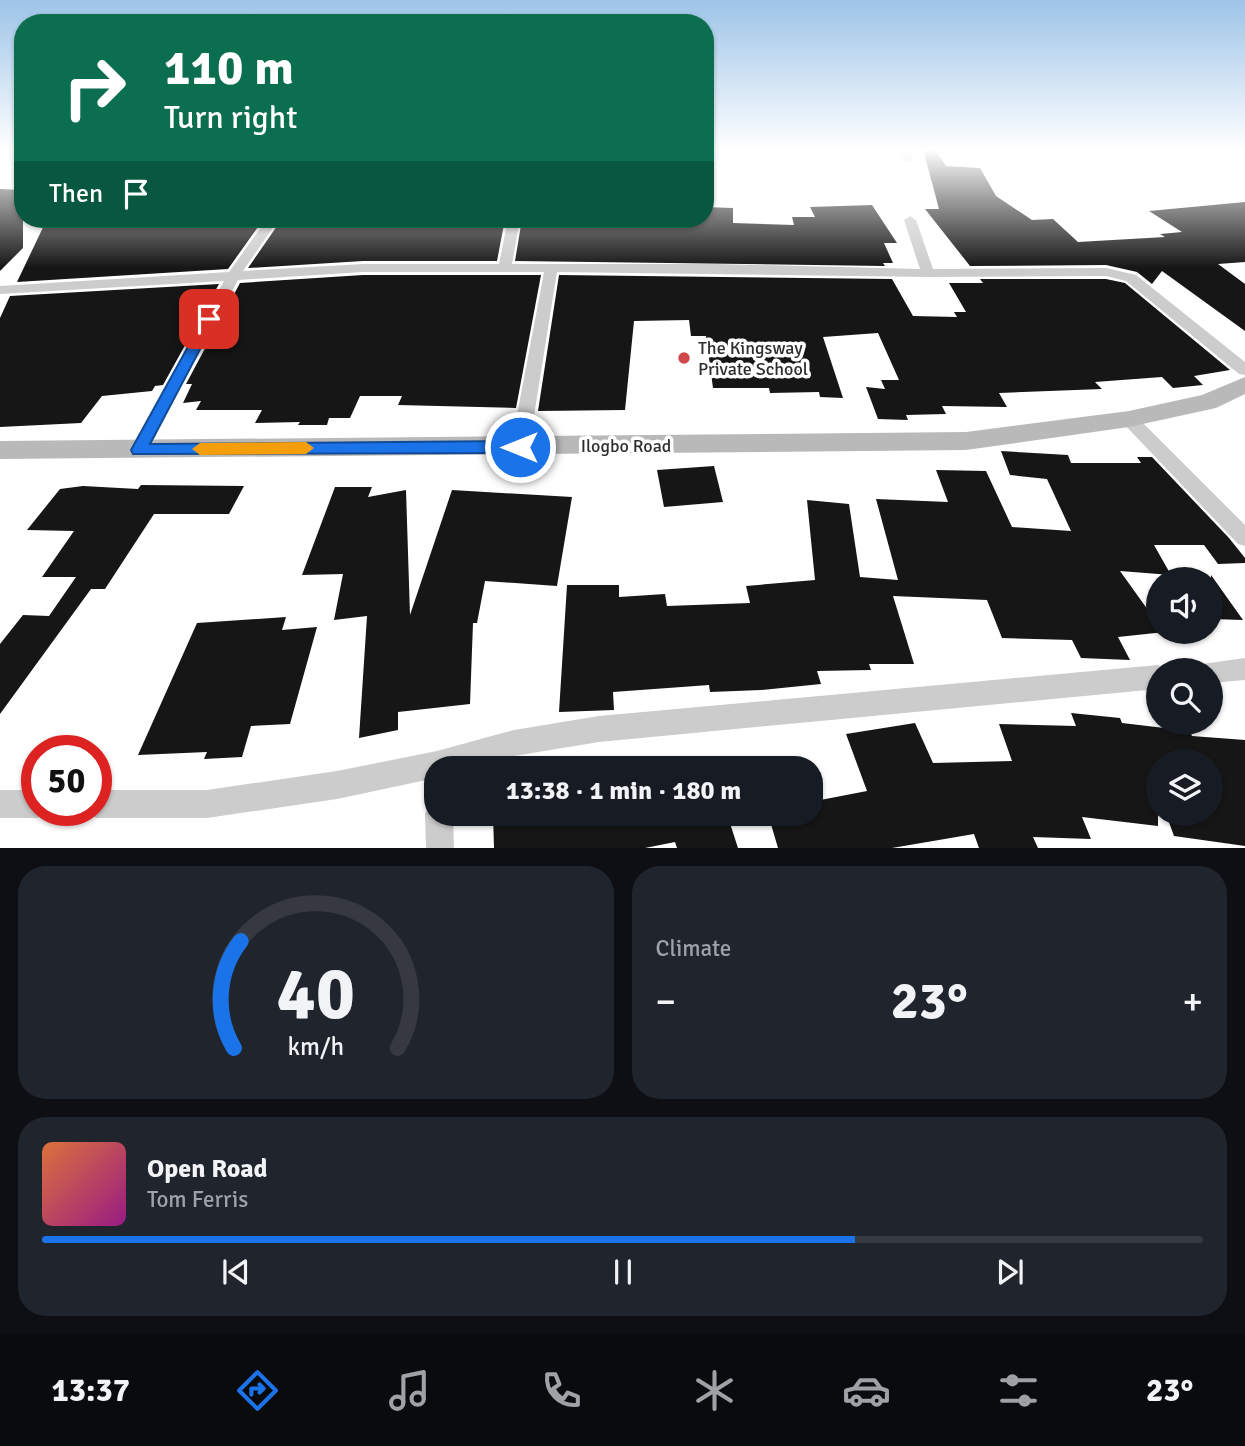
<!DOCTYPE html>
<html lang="en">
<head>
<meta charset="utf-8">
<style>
	:root { --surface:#171b24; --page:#20242c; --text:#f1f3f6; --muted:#9ea1a6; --line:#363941; --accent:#1a73e8 }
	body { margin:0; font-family:Signika,sans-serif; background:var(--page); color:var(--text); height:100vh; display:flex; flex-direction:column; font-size:26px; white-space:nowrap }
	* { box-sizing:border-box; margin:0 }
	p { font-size:23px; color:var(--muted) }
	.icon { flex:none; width:38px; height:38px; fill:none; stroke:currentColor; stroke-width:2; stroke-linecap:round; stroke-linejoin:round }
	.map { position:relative; height:848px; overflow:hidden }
	.sheet { display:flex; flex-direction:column; gap:18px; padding:18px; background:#0d0f14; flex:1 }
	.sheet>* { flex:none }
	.banner { position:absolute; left:14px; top:14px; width:700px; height:214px; border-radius:28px; box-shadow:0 2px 5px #0004; background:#0b6e4f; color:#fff; overflow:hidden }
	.fabs { position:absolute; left:1146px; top:567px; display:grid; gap:14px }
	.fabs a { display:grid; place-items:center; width:77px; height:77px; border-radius:50%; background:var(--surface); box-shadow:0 2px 5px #0004; font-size:35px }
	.speed { position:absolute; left:21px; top:735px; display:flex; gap:14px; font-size:35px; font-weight:700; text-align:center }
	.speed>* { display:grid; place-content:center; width:91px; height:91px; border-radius:50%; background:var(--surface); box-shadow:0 2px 5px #0004; line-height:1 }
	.speed .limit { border:10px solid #d22; background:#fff; color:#111 }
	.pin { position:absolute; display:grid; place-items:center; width:60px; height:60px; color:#fff; margin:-30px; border-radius:14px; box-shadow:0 4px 10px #0006 }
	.me { position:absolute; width:77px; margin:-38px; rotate:270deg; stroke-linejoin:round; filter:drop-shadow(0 0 5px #0008) }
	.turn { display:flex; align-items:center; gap:24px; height:147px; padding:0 35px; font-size:32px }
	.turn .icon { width:91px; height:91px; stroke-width:2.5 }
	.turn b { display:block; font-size:49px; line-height:60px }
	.then { display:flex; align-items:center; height:66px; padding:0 35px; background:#0003; gap:14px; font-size:26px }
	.big { font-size:52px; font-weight:700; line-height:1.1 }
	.sheet .widget { flex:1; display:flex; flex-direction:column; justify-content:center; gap:10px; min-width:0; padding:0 24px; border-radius:28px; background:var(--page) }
	.sheet .dial { align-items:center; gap:0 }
	.dial svg { height:182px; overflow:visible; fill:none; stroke:var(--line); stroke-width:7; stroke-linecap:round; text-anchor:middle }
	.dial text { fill:var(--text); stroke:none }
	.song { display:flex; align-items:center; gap:21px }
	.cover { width:84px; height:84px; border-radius:10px; background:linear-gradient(135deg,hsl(20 70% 55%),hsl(310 70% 35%)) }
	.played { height:7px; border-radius:4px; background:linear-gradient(90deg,var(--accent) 70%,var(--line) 70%) }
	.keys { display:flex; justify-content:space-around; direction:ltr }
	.heat { display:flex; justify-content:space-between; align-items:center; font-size:38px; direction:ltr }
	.sheet .tiles { flex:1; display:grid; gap:18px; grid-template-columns:1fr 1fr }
	.widget:last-child { grid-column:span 2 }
	.trip { position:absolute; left:424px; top:756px; width:399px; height:70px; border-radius:28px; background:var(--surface); box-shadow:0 2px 5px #0004; font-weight:700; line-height:70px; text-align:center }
	.tabs { display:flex; height:112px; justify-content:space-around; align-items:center; background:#090b0e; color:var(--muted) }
	.tabs .icon { width:49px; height:49px }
	.tabs .on { color:var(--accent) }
	.tabs b { font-size:32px; color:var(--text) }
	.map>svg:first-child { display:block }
</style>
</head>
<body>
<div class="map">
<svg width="1245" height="848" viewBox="0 0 1245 848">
	<rect width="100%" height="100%" fill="#fff"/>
	<!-- building -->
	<path fill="#161616" d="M923 149H935L946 166 980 168 996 196 1032 220 1053 219 1078 242 1165 237 1160 234 1182 232 1149 211 1245 202V262L1218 264 1245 284V331L1162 271 1152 284 1137 272 1106 265 970 266 925 209H939Z
		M0 189 23 190V248L0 271Z
		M872 205 897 243H884L893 263H883L885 266 515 261 522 219H705V207L733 208V223L794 225 792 217H815L810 207Z
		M47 219H251L248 227H258L228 269 17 282Z
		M292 219H505L497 261H363L248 268 277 226H292Z
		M363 275H541L516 408 398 405 402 396H360L350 418H329L327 425H298L300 422 255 423 262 410H196L201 401 183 403 192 384H186L240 283Z
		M559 275 892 279 913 316 957 317 954 312H966L949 283H983L980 279H1106L1125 283 1230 370 1194 376 1203 385 1173 388 1162 377 1095 382 1102 389 999 393 1007 407 942 406 946 414 906 415 908 420 878 419 866 387 885 389 881 380H899L878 333 823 337 843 398 820 397 819 392 770 393 769 388H713L706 336H691L689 320 634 321 625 410 538 411Z
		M219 284 163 385 155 386 152 391 102 396 81 423 0 427V318L10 296Z
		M1001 451 1068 455 1071 463H1141L1137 457H1152L1229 538 1245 558V563L1218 564 1204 545H1154L1171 575 1120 571 1158 624V632H1165L1118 637 1130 660 1081 658 1072 640 1002 638 987 600 893 596 914 664H869L871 670 817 671 821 684 761 690 710 692 709 685 613 692 614 710 559 712 567 585H619V597L665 594 667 606 750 603 746 586 815 580 807 500 849 504 860 577 898 580 876 499 948 502 936 470 986 471 1012 527 1071 531 1047 479 1010 475Z
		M714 466 723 502 664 507 657 470Z
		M141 485 244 486 229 514H154L105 589H91L0 714V644L23 615 49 616 76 577H42L74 531 27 530 60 489 83 486 138 489Z
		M335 487H372L368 497 406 490 410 615 452 490 572 497 557 586 485 581 477 623H473L470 704 398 712V730L359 738 367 616 334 620 343 574 302 575Z
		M1211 575 1243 620 1211 619Z
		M286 617 282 630 317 627 290 724 251 726 242 757 204 759 207 752 138 755 197 623Z
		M1071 713 1120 718 1122 723 1190 731 1192 736 1245 740V846L1174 836 1166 814H1211V761H1158V826L1082 817 1091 839 1033 837 1038 848H979L974 834 892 848H778L768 814H810V802L867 791 846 734 915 723 933 763 1012 761 999 724 1076 726Z
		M493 814H727L738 848H677L675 842 645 848H494Z"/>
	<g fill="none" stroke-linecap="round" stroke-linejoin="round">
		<!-- street -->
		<path fill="#ccc" fill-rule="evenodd" d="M898 149H908L914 159 913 161H905Z
			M910 216 916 220 933 269 1106 268 1136 275 1245 362V375L1239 374 1126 281 1106 276 928 277 557 272 529 447 526 452H514L511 447 544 272H363L238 280 148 450 145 455H133L130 450 224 281 0 294V286L229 272 267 219H279L243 271 363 264H499L508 219H520L512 264H718L920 269 904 220Z
			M1129 413 1135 415 1245 525V546L1238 544 1123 423 1120 419 1123 415Z
			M1245 658V680L1211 683V670H1200L1202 664Z
			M1158 665 1167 670H1158V689L599 742 514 756 470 768H436V781L431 779 337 799 207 818H96L85 810H96V790H207L337 771 437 751 514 730 599 716Z
			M0 790H37V810H48L47 814 37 818H0Z
			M436 801V814H453L454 848H426L425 814 429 804Z"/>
		<!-- secondary -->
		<path fill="#b9b9b9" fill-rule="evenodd" d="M1245 377V394L1216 408 1129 427 966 450 0 459V441L966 432 1129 411 1202 395Z"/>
	</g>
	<!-- sky -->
	<linearGradient id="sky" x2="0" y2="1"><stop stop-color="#9dc4e8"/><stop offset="0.56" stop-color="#fff"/><stop offset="1" stop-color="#fff" stop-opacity="0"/></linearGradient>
	<rect width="1245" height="268" fill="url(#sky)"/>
	<!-- route -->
	<path fill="#1a73e8" stroke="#114b97" stroke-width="2" d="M205 316 216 319 150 444 520 441 528 447 520 453 133 454 131 450Z"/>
	<!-- slow -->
	<path fill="#f59e0b" d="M306 442 314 448 306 454 200 455 192 449 200 443Z"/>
	<!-- markers -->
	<circle fill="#d04749" stroke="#fff" stroke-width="2.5" cx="684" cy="358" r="7"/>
	<g text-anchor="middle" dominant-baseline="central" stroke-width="7" stroke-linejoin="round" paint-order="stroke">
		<!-- poi labels -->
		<g font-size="18" fill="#2f2f2f" stroke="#fff" text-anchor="start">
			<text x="698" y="348">The Kingsway<tspan x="698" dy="21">Private School</tspan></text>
		</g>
		<!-- street labels -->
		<g font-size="18" fill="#2f2f2f" stroke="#fff">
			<text x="626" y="446">Ilogbo Road</text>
		</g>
	</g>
</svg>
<div class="fabs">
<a><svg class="icon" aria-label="sound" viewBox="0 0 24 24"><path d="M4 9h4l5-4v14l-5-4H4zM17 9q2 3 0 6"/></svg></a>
<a><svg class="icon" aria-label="search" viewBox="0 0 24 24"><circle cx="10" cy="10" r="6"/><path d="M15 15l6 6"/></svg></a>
<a><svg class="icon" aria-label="layers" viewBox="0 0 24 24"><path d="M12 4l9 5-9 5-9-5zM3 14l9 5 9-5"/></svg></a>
</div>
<div class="speed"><div class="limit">50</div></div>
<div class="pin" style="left:209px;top:319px;background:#d93025"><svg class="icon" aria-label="arrive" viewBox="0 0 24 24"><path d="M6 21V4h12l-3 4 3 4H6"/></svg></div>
<svg class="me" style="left:520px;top:447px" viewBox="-20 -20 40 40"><circle r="17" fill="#1a73e8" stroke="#fff" stroke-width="3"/><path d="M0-11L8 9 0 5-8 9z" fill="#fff"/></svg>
<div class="trip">13:38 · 1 min · 180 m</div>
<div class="banner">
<div class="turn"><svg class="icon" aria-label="right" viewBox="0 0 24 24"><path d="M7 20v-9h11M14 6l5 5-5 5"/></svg><div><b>110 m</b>Turn right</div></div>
<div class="then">Then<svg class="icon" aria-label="arrive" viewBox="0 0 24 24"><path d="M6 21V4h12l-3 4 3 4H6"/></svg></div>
</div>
</div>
<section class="sheet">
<div class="tiles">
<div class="widget dial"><svg viewBox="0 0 100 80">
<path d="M14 69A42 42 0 1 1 86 69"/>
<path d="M14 69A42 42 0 0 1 17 22" stroke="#1a73e8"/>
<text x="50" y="56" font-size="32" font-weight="700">40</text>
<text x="50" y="72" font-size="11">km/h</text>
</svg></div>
<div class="widget"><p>Climate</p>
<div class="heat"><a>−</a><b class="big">23°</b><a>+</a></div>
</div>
<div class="widget">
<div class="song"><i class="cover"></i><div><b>Open Road</b><p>Tom Ferris</p></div></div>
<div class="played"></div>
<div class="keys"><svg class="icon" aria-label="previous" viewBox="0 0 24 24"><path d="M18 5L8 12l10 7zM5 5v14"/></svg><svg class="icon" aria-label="pause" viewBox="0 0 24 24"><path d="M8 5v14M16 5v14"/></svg><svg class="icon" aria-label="next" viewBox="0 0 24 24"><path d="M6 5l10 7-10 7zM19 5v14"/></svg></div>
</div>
</div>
</section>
<nav class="tabs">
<b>13:37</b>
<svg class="icon on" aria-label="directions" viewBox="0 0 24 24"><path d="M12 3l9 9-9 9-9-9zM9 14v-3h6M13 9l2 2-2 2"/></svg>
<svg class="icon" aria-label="music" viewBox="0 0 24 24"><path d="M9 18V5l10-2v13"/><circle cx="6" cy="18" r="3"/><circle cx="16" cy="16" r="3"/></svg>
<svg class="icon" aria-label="phone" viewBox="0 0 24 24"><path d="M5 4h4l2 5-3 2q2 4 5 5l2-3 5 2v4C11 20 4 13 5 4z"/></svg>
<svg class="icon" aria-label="climate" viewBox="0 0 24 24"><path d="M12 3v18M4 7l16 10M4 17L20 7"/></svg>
<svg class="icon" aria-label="car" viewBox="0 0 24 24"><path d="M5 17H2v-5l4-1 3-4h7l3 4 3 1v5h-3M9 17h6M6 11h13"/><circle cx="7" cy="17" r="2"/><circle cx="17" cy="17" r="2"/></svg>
<svg class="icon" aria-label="filters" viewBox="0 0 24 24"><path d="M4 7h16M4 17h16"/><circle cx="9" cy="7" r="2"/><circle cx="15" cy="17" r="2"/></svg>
<b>23°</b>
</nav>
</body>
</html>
